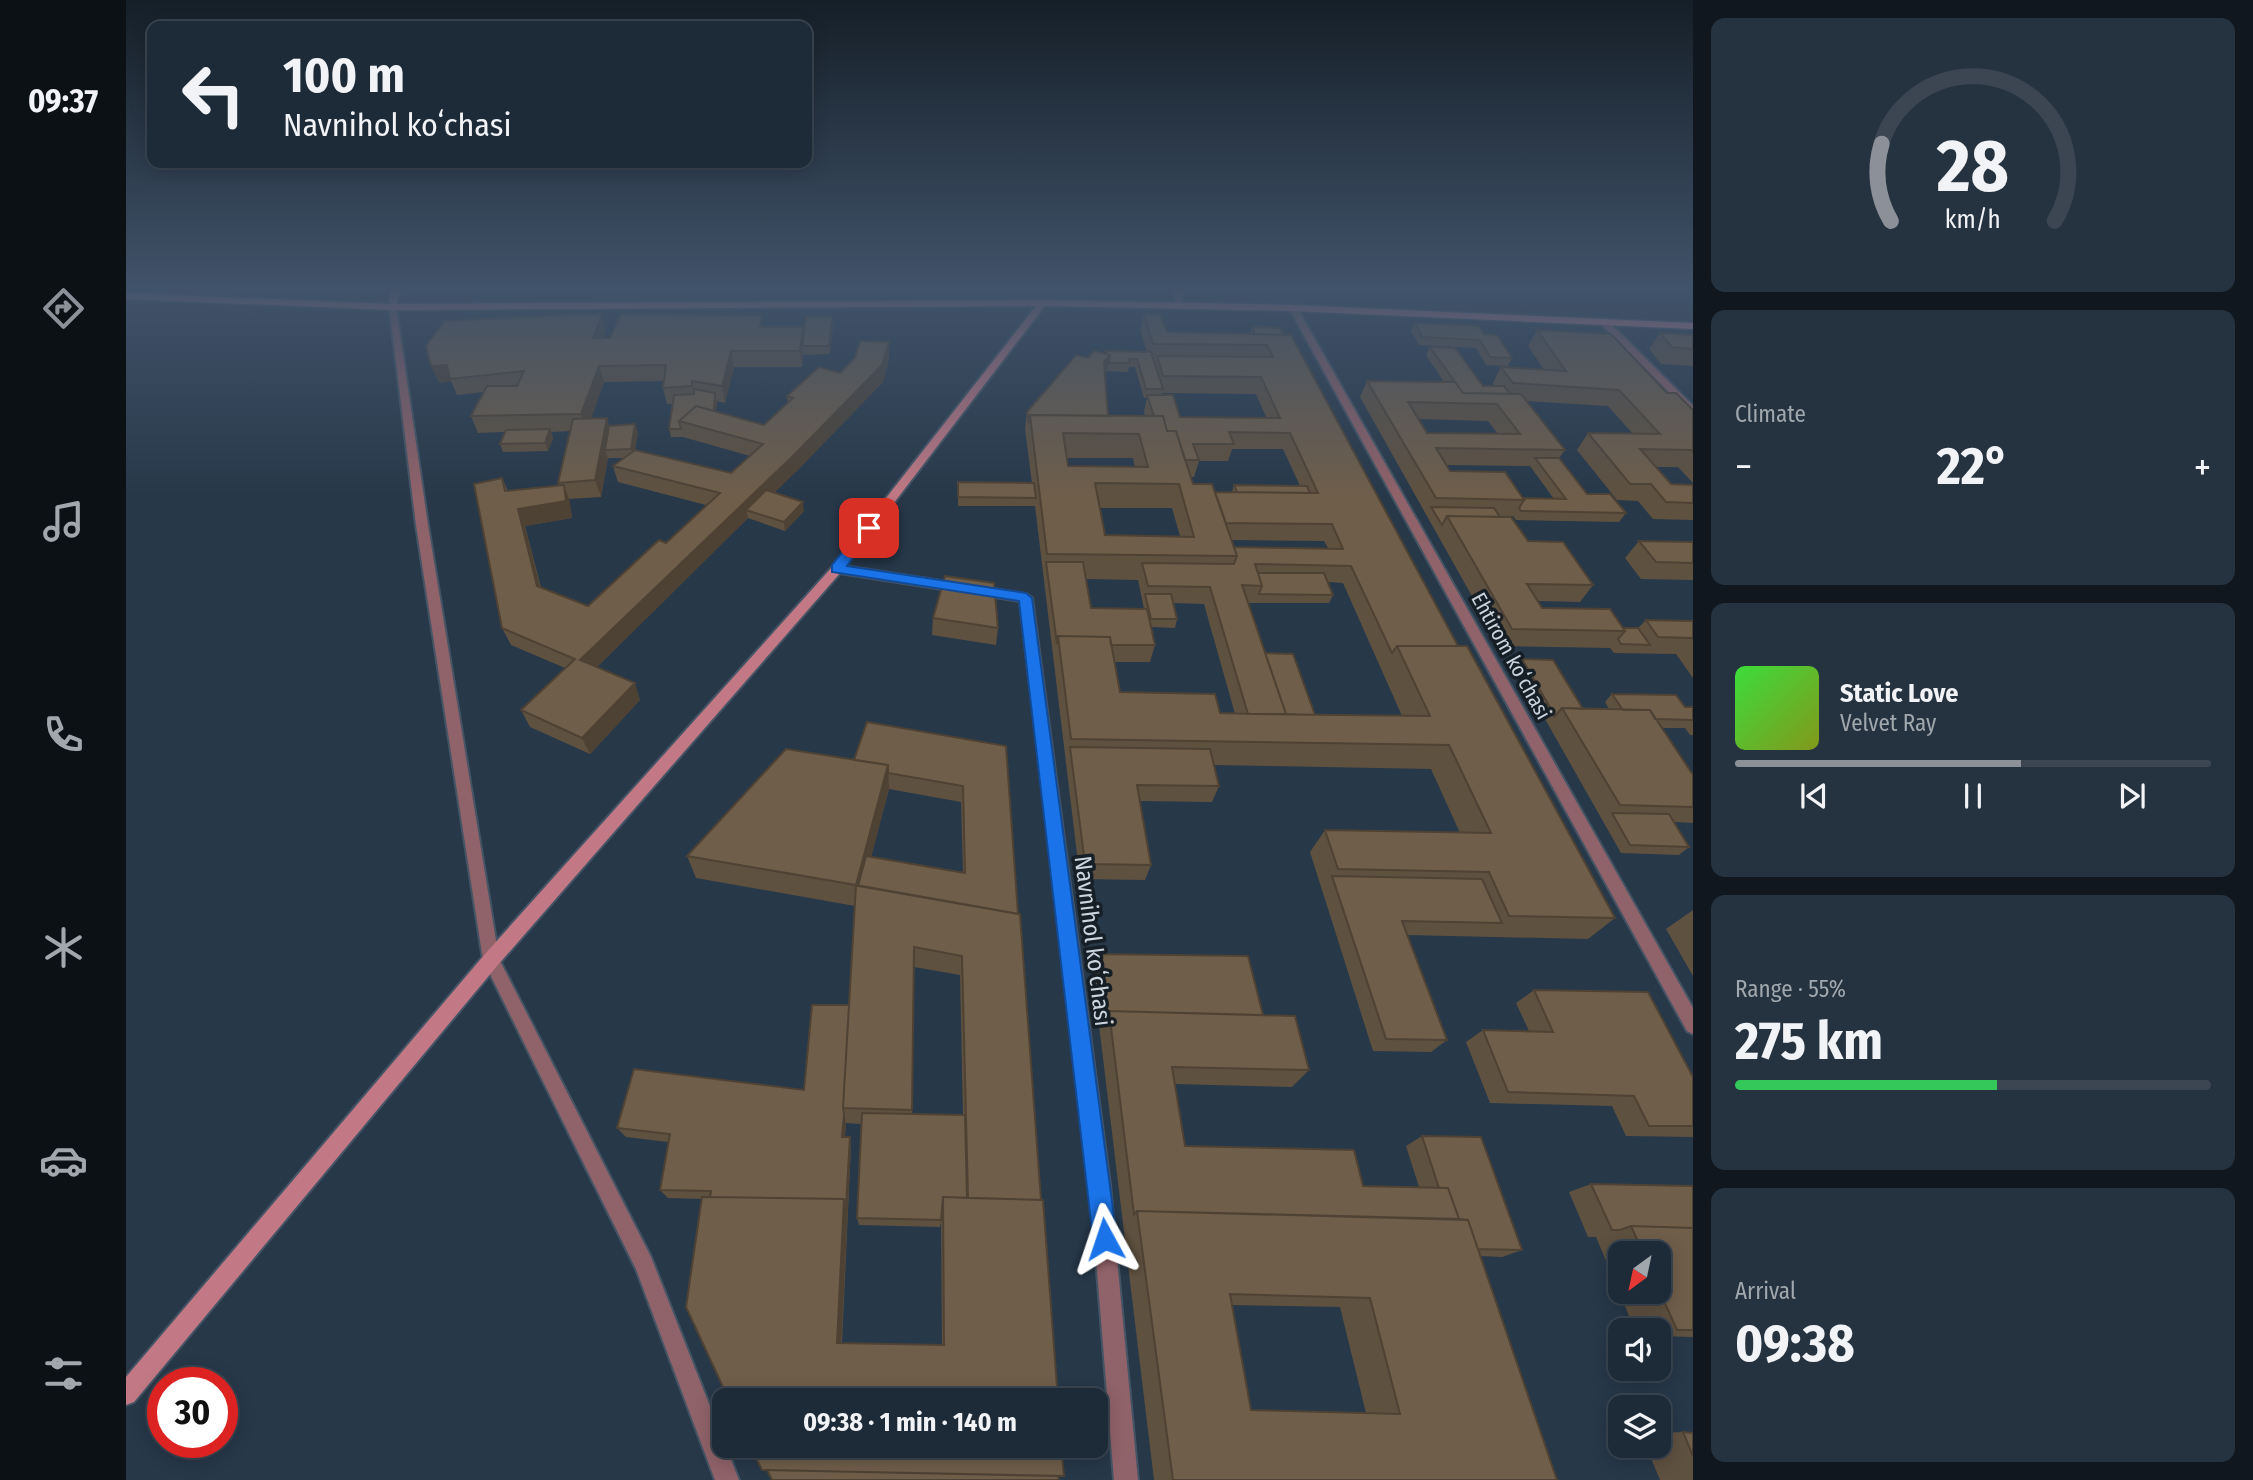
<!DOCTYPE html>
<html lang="en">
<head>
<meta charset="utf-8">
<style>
	:root { --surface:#1d2a37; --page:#25323f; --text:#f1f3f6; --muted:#a0a7ad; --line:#3b4652; --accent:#8c9099 }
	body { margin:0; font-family:"Fira Sans Condensed",sans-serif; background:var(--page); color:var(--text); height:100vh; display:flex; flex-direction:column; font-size:26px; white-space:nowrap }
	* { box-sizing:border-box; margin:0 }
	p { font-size:23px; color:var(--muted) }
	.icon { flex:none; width:38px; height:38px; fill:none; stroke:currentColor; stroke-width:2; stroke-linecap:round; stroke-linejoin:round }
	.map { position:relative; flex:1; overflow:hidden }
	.details { display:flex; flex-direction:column; gap:18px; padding:18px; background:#10171e; width:560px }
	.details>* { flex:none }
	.guide { position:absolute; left:21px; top:21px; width:665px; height:147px; border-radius:14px; box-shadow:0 4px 18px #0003,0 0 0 2px var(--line); background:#1d2a37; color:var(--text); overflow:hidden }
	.needle { width:46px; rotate:213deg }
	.controls { position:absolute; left:1482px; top:1241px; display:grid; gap:14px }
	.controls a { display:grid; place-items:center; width:63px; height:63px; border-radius:14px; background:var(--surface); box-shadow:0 4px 18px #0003,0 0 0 2px var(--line); font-size:35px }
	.speed { position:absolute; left:21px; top:1367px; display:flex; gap:14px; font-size:35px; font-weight:700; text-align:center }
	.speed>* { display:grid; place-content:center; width:91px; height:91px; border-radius:50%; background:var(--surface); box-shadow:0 4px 18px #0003,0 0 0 2px var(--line); line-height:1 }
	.speed .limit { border:10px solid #d22; background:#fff; color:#111 }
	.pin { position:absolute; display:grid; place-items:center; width:60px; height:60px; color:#fff; margin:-30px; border-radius:14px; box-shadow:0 4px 10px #0006 }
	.me { position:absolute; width:77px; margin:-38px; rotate:355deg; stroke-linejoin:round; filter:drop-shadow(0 0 5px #0008) }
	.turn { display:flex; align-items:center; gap:24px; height:147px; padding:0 21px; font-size:32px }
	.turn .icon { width:91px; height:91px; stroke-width:2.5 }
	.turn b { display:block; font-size:49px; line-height:60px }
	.big { font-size:52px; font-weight:700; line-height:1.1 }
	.details .tile { flex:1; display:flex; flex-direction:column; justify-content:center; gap:10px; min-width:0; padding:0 24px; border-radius:14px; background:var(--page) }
	.details .dial { align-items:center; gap:0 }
	.dial svg { height:182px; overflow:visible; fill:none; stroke:var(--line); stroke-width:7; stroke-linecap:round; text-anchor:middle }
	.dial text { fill:var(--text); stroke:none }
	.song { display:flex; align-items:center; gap:21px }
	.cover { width:84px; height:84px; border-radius:10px; background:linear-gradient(135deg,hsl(120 70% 55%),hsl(70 70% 35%)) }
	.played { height:7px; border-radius:4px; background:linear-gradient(90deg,var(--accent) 60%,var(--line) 60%) }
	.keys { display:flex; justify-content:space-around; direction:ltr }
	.heat { display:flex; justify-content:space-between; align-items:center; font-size:38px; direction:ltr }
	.charge { height:10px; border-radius:5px; background:linear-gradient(90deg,#34c759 55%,var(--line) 0) }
	.trip { position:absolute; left:586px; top:1388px; width:396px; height:70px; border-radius:14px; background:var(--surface); box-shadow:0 4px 18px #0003,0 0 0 2px var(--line); font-weight:700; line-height:70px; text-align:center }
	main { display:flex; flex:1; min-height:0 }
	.menu { display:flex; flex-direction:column; width:126px; justify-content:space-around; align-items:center; background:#0c1116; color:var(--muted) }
	.menu .icon { width:49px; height:49px }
	.menu .active { color:var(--accent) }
	.menu b { font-size:32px; color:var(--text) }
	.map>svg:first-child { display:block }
</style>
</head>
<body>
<main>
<nav class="menu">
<b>09:37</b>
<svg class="icon active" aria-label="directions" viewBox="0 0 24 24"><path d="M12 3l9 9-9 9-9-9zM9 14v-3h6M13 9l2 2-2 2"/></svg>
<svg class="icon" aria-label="music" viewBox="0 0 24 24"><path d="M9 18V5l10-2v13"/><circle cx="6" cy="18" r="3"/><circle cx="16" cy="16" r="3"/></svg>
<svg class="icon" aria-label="phone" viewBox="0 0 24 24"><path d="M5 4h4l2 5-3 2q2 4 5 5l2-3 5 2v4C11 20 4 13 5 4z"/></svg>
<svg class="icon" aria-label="climate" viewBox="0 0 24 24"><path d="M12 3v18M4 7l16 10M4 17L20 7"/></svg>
<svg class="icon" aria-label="car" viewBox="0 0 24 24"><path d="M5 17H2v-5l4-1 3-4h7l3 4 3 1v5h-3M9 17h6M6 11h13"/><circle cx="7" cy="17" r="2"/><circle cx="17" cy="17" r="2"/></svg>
<svg class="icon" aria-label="filters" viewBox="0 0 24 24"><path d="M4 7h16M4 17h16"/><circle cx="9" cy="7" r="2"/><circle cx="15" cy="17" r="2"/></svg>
</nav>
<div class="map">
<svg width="1567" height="1480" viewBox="0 0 1567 1480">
	<rect width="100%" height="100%" fill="#273849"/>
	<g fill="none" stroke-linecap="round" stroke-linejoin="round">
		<defs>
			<path id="street" d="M1048 290H1056V307L1049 305Z
				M263 305 270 307 302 525 373 959 525 1257 613 1480H589L510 1269 357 960 290 525Z
				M1164 306 1171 308 1567 1008V1034L1561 1031 1163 308Z
				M1474 319H1480L1567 406V414L1564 413 1474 323Z
				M711 565 900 594 906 598 984 1185 1012 1480H988L964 1185 894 601 707 572 705 569Z"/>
			<path id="secondary" d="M266 290H274L270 307 266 310 262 307Z
				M914 301 921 303 715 572 371 966 8 1402 0 1405V1377L359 954 707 566Z"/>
			<path id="primary" d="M0 293 266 304 917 300 1167 305 1567 323V329L1167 311 917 306 266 310 0 299Z"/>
		</defs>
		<!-- street casing -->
		<use href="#street" stroke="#455464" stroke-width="4"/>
		<!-- secondary casing -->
		<use href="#secondary" stroke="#455464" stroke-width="4"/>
		<!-- primary casing -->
		<use href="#primary" stroke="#455464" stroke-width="3"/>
		<!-- street -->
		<use href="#street" fill="#906269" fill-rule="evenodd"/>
		<!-- secondary -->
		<use href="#secondary" fill="#c27985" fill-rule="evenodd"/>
		<!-- primary -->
		<use href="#primary" fill="#e88b9b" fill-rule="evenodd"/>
	</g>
	<!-- wall -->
	<path fill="#5f5140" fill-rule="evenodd" d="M1018 314 1041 332 1124 334 1126 327 1154 328 1332 646 1489 918 1462 939 1281 935 1321 1040 1305 1052 1247 1051 1184 852 1199 830 1334 833 1305 769 1088 765 1093 786 1086 802 1014 801 1025 865 1019 880 954 879 909 506H832V482L906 483 899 429 901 412 962 358 979 354 980 351 1021 352 1014 330ZM1003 367H1009L1018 398H1021L1018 412 1019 416H982L979 374 981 371 1002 372ZM1036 393 1130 394 1140 417H1054L1036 395ZM1106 449H1157L1174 486 1108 485 1106 492H1089L1067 484 1065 477H1068L1073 461H1102ZM941 458H1007L1009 467 942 466ZM974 508H1046L1054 536 979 535ZM1105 540 1198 541 1202 548 1108 547ZM960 579 1012 580 1018 609 965 608ZM1202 582 1217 583 1276 716 1189 715 1139 653 1122 603H1203L1207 595ZM1048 603 1078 604 1109 714 1094 713 994 692 988 662H1024L1029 645 1025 627 1049 628 1051 619Z
		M1289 323 1358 334 1386 358 1382 366 1360 365 1350 348 1293 345 1285 331Z
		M707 325 704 354 677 355 676 367H608L599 403 591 401 590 412 638 425 662 403 661 396 714 373 763 342V358L757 382 648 493 678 511 659 531 622 518 471 667 514 700 464 754 404 727 395 710 439 668 385 645 376 628V478L382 491 433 485 432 483 444 431 425 432 427 438 422 451 377 452 374 444 379 432 352 433 345 416 358 392 331 395 325 381 313 383 480 330 477 338 637 327H677L678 334ZM538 381 537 388 541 404H547L543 429 545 437H557L624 456 605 473 509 450 512 432 483 426 481 418H465L478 382ZM482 458H498L487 466 492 482 580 505 540 543 462 606 415 587 399 526 446 518 443 499 475 497Z
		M1411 330 1541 393 1567 410V483L1552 467H1529L1545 484 1567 485V520L1527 519 1512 501 1491 500 1451 450 1462 433 1507 434 1482 406 1400 401 1439 450 1433 458 1461 494 1500 513 1493 522 1390 520 1387 516H1374L1402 541 1467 585 1454 602 1412 601 1416 608 1497 628H1512L1520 620 1567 621V678L1550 654 1488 653 1484 648 1374 646 1234 397 1241 381 1318 382 1300 355 1304 347 1357 386H1368L1367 383 1375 367 1418 370 1402 346ZM1293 419 1362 421 1372 434 1301 433ZM1321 465 1404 466 1428 499 1397 498 1324 471Z
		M1534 333 1567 335V366L1535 364 1523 349Z
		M1513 541 1567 542V580L1515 579 1499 558Z
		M807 618 872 628 870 645 806 635Z
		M1396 659 1457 709H1483L1479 702 1486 694 1559 707H1567V735H1564L1559 728H1535L1567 775V823L1548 822 1563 847 1553 855 1495 853 1390 668Z
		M880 746 892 914 932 1400H603L576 1199 542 1198 534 1190 542 1142 500 1137 491 1128 678 1090 723 1005 729 906 570 878 561 856 728 760ZM763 789 835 802 837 872 745 857ZM788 967 834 975 837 1115 786 1114ZM720 1123 735 1124 731 1218 733 1225 814 1227 815 1222 816 1345 716 1343 725 1146 719 1137Z
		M1567 910V976L1540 929Z
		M972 954 1137 1015 1183 1070 1166 1087 1048 1084 1059 1146 1237 1186 1293 1187 1280 1146 1296 1136 1396 1250 1376 1257 1354 1256 1431 1480H1028L966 967ZM1106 1305 1214 1307 1240 1413 1125 1410Z
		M1408 990 1567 1077V1137L1500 1136 1486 1106 1364 1103 1340 1042 1357 1030 1403 1031 1390 1003Z
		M1465 1184 1567 1186V1337L1533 1336V1330H1509L1470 1237H1462L1443 1192ZM1494 1253H1533V1292H1494Z
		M1557 1432 1567 1433V1480H1534L1520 1446H1533V1433Z"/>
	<!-- shaded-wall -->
	<path fill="#4e4234" d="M476 314 480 330 471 354 467 338Z
		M706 317 707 325 704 354 703 346Z
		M677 327 679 343 676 346 677 355 676 367 674 351Z
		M763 342V358L757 382 671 471 628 512 620 510 622 518 461 677 454 660Z
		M605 351 608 367 599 403 596 386Z
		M984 355 981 372 976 379 978 362Z
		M321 365 325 381 313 383 305 366Z
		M473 366 478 382 461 431 455 414Z
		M589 393 591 401 589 420 587 412Z
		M481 418 486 434 479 450 482 458 475 497 469 480Z
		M509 424 512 432 508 457 505 449Z
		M424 429 427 438 422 451 419 443Z
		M438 485 444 502 446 518 399 526 418 603 411 586 392 509Z
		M677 502 678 511 659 531 658 522Z
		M509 683 514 700 464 754 456 738Z
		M762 765 763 788 736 893 730 885Z
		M718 1114 720 1123 718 1147 716 1137Z
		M724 1137 725 1146 715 1349 711 1343 718 1199Z"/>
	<!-- building -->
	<path fill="#6f5e4a" stroke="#4e4234" stroke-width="2" fill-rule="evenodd" d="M476 314 467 338H484L495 314 636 316 634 327H677L674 351H605L596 386 566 381V386L537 388 540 365 473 366 455 414 345 416 361 386H391L398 371 324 379 321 365 305 366 300 346 318 321 436 315Z
		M1018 314H1034L1041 332 1165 335 1332 646H1271L1266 653 1225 566 1129 564 1136 586 1116 585 1160 714H1122L1084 587 1022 586 1016 563 1108 564 1111 556 1108 547 1217 549 1206 524 1100 523 1089 492 1192 493 1164 433 1103 432 1108 444H1067L1073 460H1059L1050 431H1041L1037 416H1028L1021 395H1047L1054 417 1154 418 1135 377 1037 376 1031 356 1147 357 1141 345 1027 344Z
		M680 317H706L703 346H676Z
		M1289 323 1353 326 1358 334 1371 335 1386 358 1364 357 1354 340 1296 337Z
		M1126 327 1154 328 1158 335 1129 334Z
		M1411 330 1485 334 1541 393H1550L1567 410V452L1565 450 1514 449 1545 484 1567 485V503L1540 502 1525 484H1504L1462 433 1534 434 1493 390 1387 383 1375 367 1440 371Z
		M1534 333 1567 335V349L1546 347Z
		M734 341 763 342 756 365 669 454 454 660 509 683 456 738 395 710 449 659 376 628 348 484 376 478 379 491 438 485 440 501 392 509 411 586 462 606 533 540 540 543 594 493 487 466 509 450 605 473 637 444 553 421 570 406 638 425 667 398 661 396 693 367 714 373 729 358Z
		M1304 347 1329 348 1357 386H1378L1384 394 1337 393Z
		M968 351 984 355 978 362 982 416 904 415 903 423 901 412 950 355 962 358Z
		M980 351 1025 352 1037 389H1020L1011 359H1003L1004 363H983L984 355 980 354Z
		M1241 381 1329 382 1337 393 1395 394 1439 450 1310 448 1324 471 1379 472 1398 500 1310 498ZM1282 402 1371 404 1394 434 1301 433Z
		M568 389 589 393 588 411 570 406 553 421 555 429H543L548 395 568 394Z
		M904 415 1037 416 1041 431H1050L1067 484H1086L1111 556 921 554ZM937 433 1013 434 1022 467 942 466ZM969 483 1053 484 1068 537 979 535Z
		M481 418 469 480 432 483 447 419Z
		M509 424 505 449 479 450 483 426Z
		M424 429 419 443 374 444 380 430Z
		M1409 458H1433L1461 494H1484L1500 513 1395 511 1393 508 1398 500 1397 498 1440 499Z
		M832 482 908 483 910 498 832 497Z
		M1108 485 1181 486 1184 493 1111 492Z
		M640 490 677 502 658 522 620 510Z
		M1305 507 1368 508 1374 517 1321 516 1316 525Z
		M1321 516 1385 517 1402 541 1437 542 1467 585 1401 584 1416 608 1484 609 1499 631 1386 629Z
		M1513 541 1567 542V563L1530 562Z
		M920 562H957L965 608 1021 609 1029 645H985L984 637 932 636 931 644Z
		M1132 573H1198L1207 595 1133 594 1136 586Z
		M819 576 868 583 872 628 807 618Z
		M1019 594H1045L1051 619H1025Z
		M1520 620 1567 621V639L1566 638 1532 637Z
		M1497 628H1512L1524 645 1495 644 1492 639 1499 631Z
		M932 636 984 637 994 692 1089 694 1094 713 1128 714 1304 716 1271 646H1341L1489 918 1383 916 1363 872 1212 869 1199 830 1365 833 1323 745 945 739Z
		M1139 653 1167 654 1189 715 1160 714Z
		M1396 659 1427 660 1457 709 1436 708 1429 716Z
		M1486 694 1550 695 1559 707H1567V720L1529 719 1524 710H1497Z
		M1436 708 1524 710 1567 775V807L1494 805Z
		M741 722 880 746 892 914 732 886 740 856 839 873 837 786 762 773V765L728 760Z
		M944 747 1084 749 1093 786 1011 785 1025 865 959 864Z
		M660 749 762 765 730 885 561 856Z
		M1486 813 1543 814 1563 847 1504 845Z
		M1206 876 1356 879 1376 923 1276 921 1321 1040 1260 1039Z
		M730 885 894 914 915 1200 842 1198 836 956 788 947 786 1110 717 1108Z
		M972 954 1122 956 1137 1015 983 1011 980 1017Z
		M1408 990 1522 992 1567 1077V1126H1523L1508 1096 1382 1092 1357 1030 1427 1032Z
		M686 1005H723L717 1108 718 1114 716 1137H724L720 1206 718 1199 584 1197 585 1191 534 1190 544 1134 491 1128 508 1069 678 1090Z
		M983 1011 1169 1016 1183 1070 1046 1067 1059 1146 1228 1150 1237 1186 1322 1188 1333 1219 1011 1211 1008 1214Z
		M736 1113 839 1115 841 1198 817 1197 815 1220 731 1218Z
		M1296 1136 1355 1137 1396 1250 1352 1249 1342 1220 1333 1219 1322 1188H1313Z
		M1465 1184 1567 1186V1228L1505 1226 1494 1230H1486Z
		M576 1197 718 1199 711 1343 818 1345 817 1197 917 1200 932 1400H603L560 1307Z
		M1011 1211 1342 1220 1431 1480H1047ZM1104 1294 1244 1298 1274 1414 1125 1410Z
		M1505 1226 1567 1228V1330H1551L1533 1290V1253H1517Z
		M1557 1432 1567 1433V1456Z
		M624 1446H935L938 1476 636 1470Z
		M641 1470 932 1476 933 1480H646Z"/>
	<!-- sky -->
	<linearGradient id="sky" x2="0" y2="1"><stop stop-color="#151f28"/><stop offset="0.58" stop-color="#41536a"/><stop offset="1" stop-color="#41536a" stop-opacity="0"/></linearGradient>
	<rect width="1567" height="497" fill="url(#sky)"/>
	<!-- route -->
	<path fill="#1a73e8" stroke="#114b97" stroke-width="2" d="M743 524 749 528 721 566 900 593 906 598 991 1239 987 1247 979 1250 971 1247 967 1239 893 601 706 572V565L738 525Z"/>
	<g text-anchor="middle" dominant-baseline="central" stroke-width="7" stroke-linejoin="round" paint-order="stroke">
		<!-- street labels -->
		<g font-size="21" fill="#cbd5e0" stroke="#171f26">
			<text transform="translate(1385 656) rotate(61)">Ehtirom koʻchasi</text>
		</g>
		<!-- near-street labels -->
		<g font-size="24" fill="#cbd5e0" stroke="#171f26">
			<text transform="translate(967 941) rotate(83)">Navnihol koʻchasi</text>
		</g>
	</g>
</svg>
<div class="controls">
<a><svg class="needle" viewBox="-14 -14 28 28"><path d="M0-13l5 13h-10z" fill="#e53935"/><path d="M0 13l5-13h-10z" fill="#a0a7ad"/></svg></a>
<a><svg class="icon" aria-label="sound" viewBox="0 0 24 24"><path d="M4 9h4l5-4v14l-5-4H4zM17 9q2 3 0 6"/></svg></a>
<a><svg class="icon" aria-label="layers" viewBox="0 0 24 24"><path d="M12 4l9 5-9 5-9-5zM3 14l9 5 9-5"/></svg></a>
</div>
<div class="speed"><div class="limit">30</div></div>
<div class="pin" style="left:743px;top:528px;background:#d93025"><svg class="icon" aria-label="arrive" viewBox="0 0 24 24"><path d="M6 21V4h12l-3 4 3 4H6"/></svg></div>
<svg class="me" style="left:979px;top:1239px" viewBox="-20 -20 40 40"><path d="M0-17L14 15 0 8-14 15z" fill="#1a73e8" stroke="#fff" stroke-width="4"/></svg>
<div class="trip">09:38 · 1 min · 140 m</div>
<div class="guide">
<div class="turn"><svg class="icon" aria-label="left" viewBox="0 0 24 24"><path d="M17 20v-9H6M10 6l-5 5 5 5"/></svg><div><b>100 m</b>Navnihol koʻchasi</div></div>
</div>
</div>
<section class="details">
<div class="tile dial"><svg viewBox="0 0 100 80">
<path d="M14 69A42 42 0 1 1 86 69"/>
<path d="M14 69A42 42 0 0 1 10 35" stroke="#8c9099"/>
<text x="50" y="56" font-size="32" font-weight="700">28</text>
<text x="50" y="72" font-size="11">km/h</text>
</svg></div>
<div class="tile"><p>Climate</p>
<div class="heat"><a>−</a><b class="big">22°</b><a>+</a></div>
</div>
<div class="tile">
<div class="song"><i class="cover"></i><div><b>Static Love</b><p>Velvet Ray</p></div></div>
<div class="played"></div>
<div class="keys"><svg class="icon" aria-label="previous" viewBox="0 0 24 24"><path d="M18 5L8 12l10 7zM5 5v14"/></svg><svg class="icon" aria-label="pause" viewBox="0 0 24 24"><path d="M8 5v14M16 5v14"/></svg><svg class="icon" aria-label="next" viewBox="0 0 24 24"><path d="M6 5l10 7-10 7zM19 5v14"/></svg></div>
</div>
<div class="tile"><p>Range · 55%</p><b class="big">275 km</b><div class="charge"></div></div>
<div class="tile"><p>Arrival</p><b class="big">09:38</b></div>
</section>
</main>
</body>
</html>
